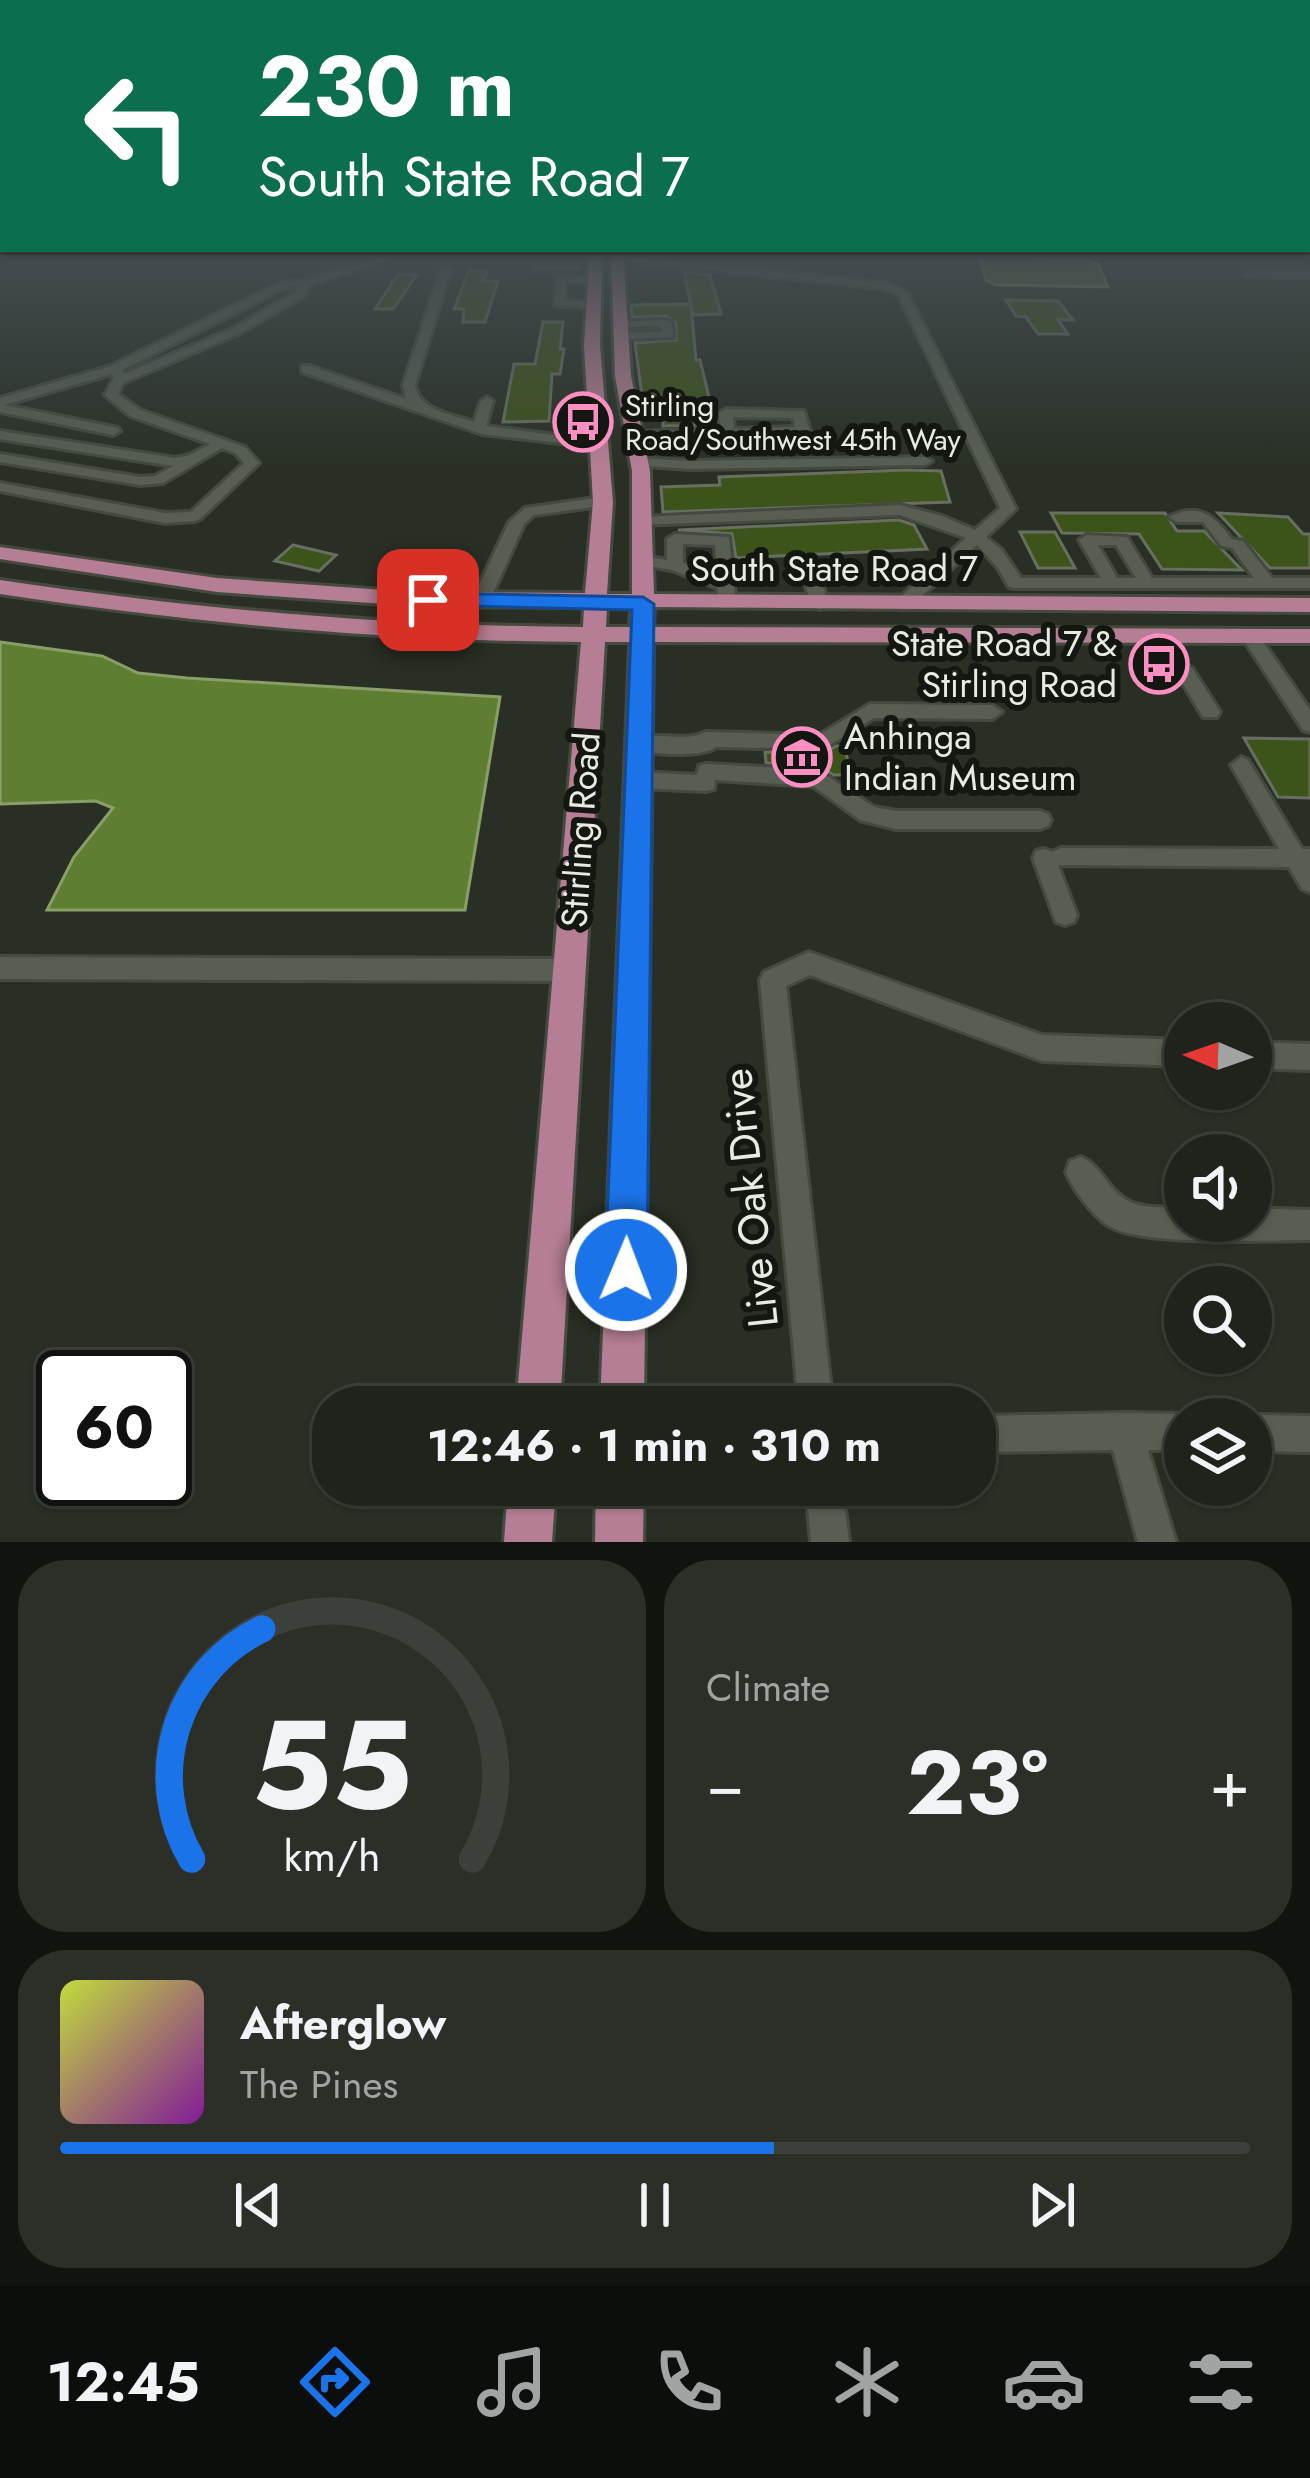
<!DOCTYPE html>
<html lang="en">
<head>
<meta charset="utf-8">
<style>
	:root { --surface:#1f231b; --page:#2c2f28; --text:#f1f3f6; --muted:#a1a4a3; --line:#3c403a; --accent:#1a73e8 }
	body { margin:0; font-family:Jost,sans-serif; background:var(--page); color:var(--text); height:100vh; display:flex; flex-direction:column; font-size:45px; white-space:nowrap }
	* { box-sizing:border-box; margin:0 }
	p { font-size:39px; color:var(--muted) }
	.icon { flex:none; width:66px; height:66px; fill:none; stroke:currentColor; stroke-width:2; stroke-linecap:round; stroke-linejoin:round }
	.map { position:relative; height:1542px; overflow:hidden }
	.details { display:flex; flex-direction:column; gap:18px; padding:18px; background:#11130f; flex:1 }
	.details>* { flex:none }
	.hud { position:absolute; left:0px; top:0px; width:1311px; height:252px; box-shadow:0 3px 9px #0004,0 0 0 3px var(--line); background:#0b6e4f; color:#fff; overflow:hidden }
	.needle { width:78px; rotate:272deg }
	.buttons { position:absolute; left:1164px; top:1002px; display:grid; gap:24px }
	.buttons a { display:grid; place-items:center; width:108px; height:108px; border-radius:50%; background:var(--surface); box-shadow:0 3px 9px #0004,0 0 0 3px var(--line); font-size:60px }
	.speed { position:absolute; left:36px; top:1350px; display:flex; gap:24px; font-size:60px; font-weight:700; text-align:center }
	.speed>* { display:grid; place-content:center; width:156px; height:156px; border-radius:50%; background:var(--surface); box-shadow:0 3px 9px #0004,0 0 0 3px var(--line); line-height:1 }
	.speed .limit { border:6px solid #111; border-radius:18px; background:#fff; color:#111 }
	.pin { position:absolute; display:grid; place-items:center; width:102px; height:102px; color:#fff; margin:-51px; border-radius:24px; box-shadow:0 6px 18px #0006 }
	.me { position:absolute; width:132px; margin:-66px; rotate:1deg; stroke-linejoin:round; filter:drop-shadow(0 0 9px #0008) }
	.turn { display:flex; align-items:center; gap:42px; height:252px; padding:0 60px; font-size:54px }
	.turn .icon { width:156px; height:156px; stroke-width:2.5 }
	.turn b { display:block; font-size:84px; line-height:102px }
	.big { font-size:90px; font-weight:700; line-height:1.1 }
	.details .card { flex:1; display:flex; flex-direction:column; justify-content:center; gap:18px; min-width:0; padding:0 42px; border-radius:48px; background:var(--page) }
	.details .dial { align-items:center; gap:0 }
	.dial svg { height:312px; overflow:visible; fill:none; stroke:var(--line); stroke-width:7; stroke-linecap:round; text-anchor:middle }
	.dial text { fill:var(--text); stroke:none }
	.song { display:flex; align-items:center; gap:36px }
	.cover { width:144px; height:144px; border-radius:18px; background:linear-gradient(135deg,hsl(70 70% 55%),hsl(290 70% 35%)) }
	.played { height:12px; border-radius:6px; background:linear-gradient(90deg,var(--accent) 60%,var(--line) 60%) }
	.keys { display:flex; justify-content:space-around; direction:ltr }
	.heat { display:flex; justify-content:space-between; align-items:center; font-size:66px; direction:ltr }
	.details .tiles { flex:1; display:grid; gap:18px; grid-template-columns:1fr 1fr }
	.card:last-child { grid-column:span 2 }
	.trip { position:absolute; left:312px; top:1386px; width:684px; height:120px; border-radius:48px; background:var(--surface); box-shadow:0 3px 9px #0004,0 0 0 3px var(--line); font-weight:700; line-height:120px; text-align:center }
	.dock { display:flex; height:192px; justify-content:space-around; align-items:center; background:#0c0e0b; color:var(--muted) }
	.dock .icon { width:84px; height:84px }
	.dock .on { color:var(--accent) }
	.dock b { font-size:54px; color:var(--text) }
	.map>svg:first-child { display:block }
</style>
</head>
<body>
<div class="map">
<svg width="1310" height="1542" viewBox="0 0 1310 1542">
	<rect width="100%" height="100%" fill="#292f24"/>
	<!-- water -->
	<path fill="#5f7e32" stroke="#889f67" stroke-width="3" d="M990 257 1088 260 1098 264 1108 287 996 285 986 280 980 260Z
		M0 642 102 656 138 673 187 678 500 697 465 910H47L74 857 113 808 96 801 0 804Z"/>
	<!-- building -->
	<path fill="#3c5319" stroke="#686e61" stroke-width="3" d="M469 271H487L483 281H498L485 322H463L464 309H454Z
		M684 272 710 275 721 314 693 315Z
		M398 274 417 275 393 309H375Z
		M1006 300 1058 301 1073 320H1058L1068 334H1038L1026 317 1016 316Z
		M691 304 696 360H700L714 418H706V425L663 426V404H643L635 343 676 340V323L666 316 632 317 631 305Z
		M543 322H563L560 349H564L560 374H552L549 421 503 422 514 364H535Z
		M906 470 941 471 950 502 663 512 661 487 720 485 719 477Z
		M1051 513H1165L1177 531H1204L1242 570 1162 569 1139 534 1062 533Z
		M1218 513 1288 517 1303 534H1310V568H1270Z
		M899 520 914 525 927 549 736 558 732 534 678 530Z
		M1020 532H1055L1075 568H1038Z
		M293 545 336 555 319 571 275 561Z
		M1244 738 1310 739V798L1278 797Z
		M836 746H845L850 775H834L818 766 766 763 765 752 823 754Z"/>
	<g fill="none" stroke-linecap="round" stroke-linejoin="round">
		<defs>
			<path id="minor" d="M395 253H410L309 285 305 296 240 333 123 383 118 394 140 410 245 447 259 463 200 519 195 521 165 523 0 491V483L165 513 191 512 244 463 235 453 222 448 163 483 140 485 0 462V454L140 477 155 476 173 466 0 439V431L175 458 190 455 210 444 130 416 105 395 114 377 112 374 4 405 118 428 120 431 113 435 0 412V398L111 366 279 283 304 280ZM298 287 296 292 232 329 124 374 122 370 285 288Z
				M614 255 888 283 907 292 1016 509 986 537 1001 549 1021 578H1101L1079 540 1087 535 1127 537 1152 578H1254L1232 548 1221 546 1203 522H1177L1169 517C1199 502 1214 516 1232 539L1243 541 1272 578H1310V588H1015L1009 587 998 568 977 545 909 608 903 609 894 604 897 600 966 538 900 515 636 525 634 522 642 517 900 505 942 516 975 530 1000 508 899 296 886 289 617 260ZM1098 545H1116L1136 578H1117Z
				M538 266 575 265 580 268 575 271H534Z
				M445 269 450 272 415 385C419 411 451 414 474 422L481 401 487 397 493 401 486 426 600 441 607 445 605 448 482 434 302 372V366H310L406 399 403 385 440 272Z
				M1249 271H1310V277L1245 276Z
				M557 277H597L593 282H566L565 300 596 304V308L555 305Z
				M666 320 672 323 673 337 620 339 614 336 620 333 662 332 661 326 619 327 613 324 615 322Z
				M726 409 804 411 810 431 803 435 633 440 626 436 633 432 720 429 719 413ZM733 417 793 418 795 427 734 429Z
				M639 458 689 461 925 457 932 461 925 465 689 469 634 465 632 462Z
				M603 497 608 499V505L534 515 524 524 489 602 480 607 474 606 471 602 509 522 525 508Z
				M675 534 729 537 736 604 733 608H721L717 588 672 570 637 564 635 561 643 556 667 560V539ZM683 544 715 545 717 576 683 563Z
				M811 567 819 572 828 604 825 608 819 609 810 604 803 572Z
				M1251 631 1257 633 1310 710V732L1303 730 1242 637Z
				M1185 666 1192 668 1217 707 1220 712 1217 717H1203L1176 672Z
				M870 704 992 705 1002 712 992 719 874 718 823 749 716 747C703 758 642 756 629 744 648 727 684 744 706 732L819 735Z
				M1241 757 1248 760 1302 849H1310V892L1302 889 1289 867 1058 865 1077 915 1074 922 1065 925 1056 922 1033 858 1036 851 1044 849 1052 852 1061 848 1279 849 1231 765Z
				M706 764 818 770 874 807 896 811H1040L1048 814 1051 820 1048 826 1040 829H896L860 820 813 786 715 780 714 789 706 791 638 788 631 786 627 780 631 774 638 772 697 775 699 766Z
				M809 952 1042 1035 1185 1040V1066L1042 1061 810 975 786 986 833 1407H799L760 980 764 972Z
				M0 957 570 959 579 962 583 970 579 978 570 981 0 979Z
				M1251 1042 1310 1044V1070L1251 1068Z
				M1081 1157C1101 1166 1107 1188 1125 1199 1140 1210 1167 1207 1185 1207V1221H1251V1208L1310 1210V1240C1268 1240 1135 1247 1106 1224 1091 1213 1073 1189 1066 1172L1070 1161Z
				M1125 1413 1185 1414 1196 1419H1185V1450H1148L1176 1542H1138L1113 1450 975 1452V1416Z
				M1251 1415 1310 1416V1452L1251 1451V1419H1242Z
				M806 1485H842L849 1542H811Z"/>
			<path id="major" d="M590 253H602L600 345 613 502 607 594H632V471L615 376 611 253H623L631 376 650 471 654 594 1310 598V612L654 607 653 627 1310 629V643L653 642 644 1407H600L630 642H605L560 1407H516L581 642C383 641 196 623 0 594V580C196 609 384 626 583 627L584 607 413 606 217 592 0 559V547L217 578 413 592 585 593 593 502 584 345ZM607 607H631L630 627H606Z
				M508 1485H556L552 1542H504Z
				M596 1485H644L643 1542H595Z"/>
		</defs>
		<!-- minor casing -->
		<use href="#minor" stroke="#454a40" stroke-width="6"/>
		<!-- major casing -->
		<use href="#major" stroke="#454a40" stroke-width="6"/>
		<!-- minor -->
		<use href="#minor" fill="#585e52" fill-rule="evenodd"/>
		<!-- major -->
		<use href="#major" fill="#b67e94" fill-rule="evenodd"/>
	</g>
	<!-- sky -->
	<linearGradient id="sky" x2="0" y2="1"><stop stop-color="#171a14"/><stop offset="0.54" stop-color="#434d50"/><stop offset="1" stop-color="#434d50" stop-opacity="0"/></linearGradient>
	<rect width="1310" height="469" fill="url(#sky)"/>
	<!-- route -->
	<path fill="#1a73e8" stroke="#114b97" stroke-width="3" d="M428 593 643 597 654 604 647 1270 640 1285 626 1291 611 1285 605 1270 632 610 420 605V595Z"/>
	<!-- icons -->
	<defs>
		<symbol id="bus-ring" viewBox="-11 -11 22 22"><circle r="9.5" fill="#131611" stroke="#fc8fc1" stroke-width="1.5"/><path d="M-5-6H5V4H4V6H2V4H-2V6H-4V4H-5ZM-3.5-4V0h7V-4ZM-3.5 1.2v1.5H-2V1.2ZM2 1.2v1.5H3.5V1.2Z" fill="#fc8fc1"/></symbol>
		<symbol id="museum-ring" viewBox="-11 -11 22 22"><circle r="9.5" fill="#131611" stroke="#fc8fc1" stroke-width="1.5"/><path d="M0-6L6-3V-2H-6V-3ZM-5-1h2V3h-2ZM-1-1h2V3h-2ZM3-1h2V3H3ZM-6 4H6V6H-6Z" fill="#fc8fc1"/></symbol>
	</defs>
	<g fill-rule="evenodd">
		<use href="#bus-ring" x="550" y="389" width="66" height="66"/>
		<use href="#bus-ring" x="1126" y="631" width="66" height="66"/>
		<use href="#museum-ring" x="769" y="724" width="66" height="66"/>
	</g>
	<g text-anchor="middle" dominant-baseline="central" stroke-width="12" stroke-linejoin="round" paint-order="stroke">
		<!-- far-poi labels -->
		<g font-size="30" fill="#e7ebe3" stroke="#131611" text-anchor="start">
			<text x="625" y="405">Stirling<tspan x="625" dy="34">Road/Southwest 45th Way</tspan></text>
		</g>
		<!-- street labels -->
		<g font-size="36" fill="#e7ebe3" stroke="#131611">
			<text x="834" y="568">South State Road 7</text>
			<text transform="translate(580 830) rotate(-86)">Stirling Road</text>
		</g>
		<!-- poi labels -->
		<g font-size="36" fill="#e7ebe3" stroke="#131611" text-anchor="end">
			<text x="1117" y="643">State Road 7 &amp;<tspan x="1117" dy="41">Stirling Road</tspan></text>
			<text x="844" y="736" text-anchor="start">Anhinga<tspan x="844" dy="41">Indian Museum</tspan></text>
		</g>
		<!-- near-street labels -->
		<g font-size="42" fill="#e7ebe3" stroke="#131611">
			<text transform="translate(750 1198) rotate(-96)">Live Oak Drive</text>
		</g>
	</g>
</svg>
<div class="buttons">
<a><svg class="needle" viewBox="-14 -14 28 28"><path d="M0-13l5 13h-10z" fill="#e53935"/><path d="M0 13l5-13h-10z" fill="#a1a4a3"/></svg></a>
<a><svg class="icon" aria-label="sound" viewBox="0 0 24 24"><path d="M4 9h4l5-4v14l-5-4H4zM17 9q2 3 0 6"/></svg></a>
<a><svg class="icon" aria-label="search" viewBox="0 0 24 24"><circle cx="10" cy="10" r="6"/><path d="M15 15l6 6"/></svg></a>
<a><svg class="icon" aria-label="layers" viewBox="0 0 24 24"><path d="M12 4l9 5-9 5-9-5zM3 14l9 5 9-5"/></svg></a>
</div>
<div class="speed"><div class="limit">60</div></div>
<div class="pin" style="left:428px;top:600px;background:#d93025"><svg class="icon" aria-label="arrive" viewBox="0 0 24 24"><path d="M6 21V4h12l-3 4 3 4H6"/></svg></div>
<svg class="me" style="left:626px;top:1270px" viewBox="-20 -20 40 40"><circle r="17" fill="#1a73e8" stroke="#fff" stroke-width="3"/><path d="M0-11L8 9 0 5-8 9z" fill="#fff"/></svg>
<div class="trip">12:46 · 1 min · 310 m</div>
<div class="hud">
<div class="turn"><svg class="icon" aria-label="left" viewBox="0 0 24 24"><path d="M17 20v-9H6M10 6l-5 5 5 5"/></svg><div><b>230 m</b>South State Road 7</div></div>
</div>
</div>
<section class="details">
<div class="tiles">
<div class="card dial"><svg viewBox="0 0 100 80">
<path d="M14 69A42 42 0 1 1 86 69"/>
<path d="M14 69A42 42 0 0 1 32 10" stroke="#1a73e8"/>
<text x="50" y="56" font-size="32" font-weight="700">55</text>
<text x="50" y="72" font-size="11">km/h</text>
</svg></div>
<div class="card"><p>Climate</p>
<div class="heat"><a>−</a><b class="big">23°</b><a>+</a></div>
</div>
<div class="card">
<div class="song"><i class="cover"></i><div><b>Afterglow</b><p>The Pines</p></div></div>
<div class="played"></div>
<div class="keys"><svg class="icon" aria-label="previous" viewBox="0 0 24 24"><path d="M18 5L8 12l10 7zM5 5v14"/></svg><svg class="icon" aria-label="pause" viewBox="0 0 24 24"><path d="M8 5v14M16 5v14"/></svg><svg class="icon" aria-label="next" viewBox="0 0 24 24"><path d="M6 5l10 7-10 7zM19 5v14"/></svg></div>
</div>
</div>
</section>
<nav class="dock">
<b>12:45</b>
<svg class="icon on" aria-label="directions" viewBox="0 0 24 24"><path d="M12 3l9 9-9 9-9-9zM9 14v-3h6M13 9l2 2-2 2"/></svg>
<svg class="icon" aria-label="music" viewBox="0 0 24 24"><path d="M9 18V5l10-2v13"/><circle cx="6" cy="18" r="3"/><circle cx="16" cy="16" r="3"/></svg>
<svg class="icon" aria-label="phone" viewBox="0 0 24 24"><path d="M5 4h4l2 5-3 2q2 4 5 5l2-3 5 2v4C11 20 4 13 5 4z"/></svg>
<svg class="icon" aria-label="climate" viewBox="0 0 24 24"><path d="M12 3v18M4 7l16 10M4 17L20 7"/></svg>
<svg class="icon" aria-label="car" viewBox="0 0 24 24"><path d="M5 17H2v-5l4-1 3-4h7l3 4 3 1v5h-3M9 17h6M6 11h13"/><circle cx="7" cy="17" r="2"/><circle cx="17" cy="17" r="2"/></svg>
<svg class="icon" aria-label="filters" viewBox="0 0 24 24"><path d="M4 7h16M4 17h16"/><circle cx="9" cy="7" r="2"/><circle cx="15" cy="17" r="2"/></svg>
</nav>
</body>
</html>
